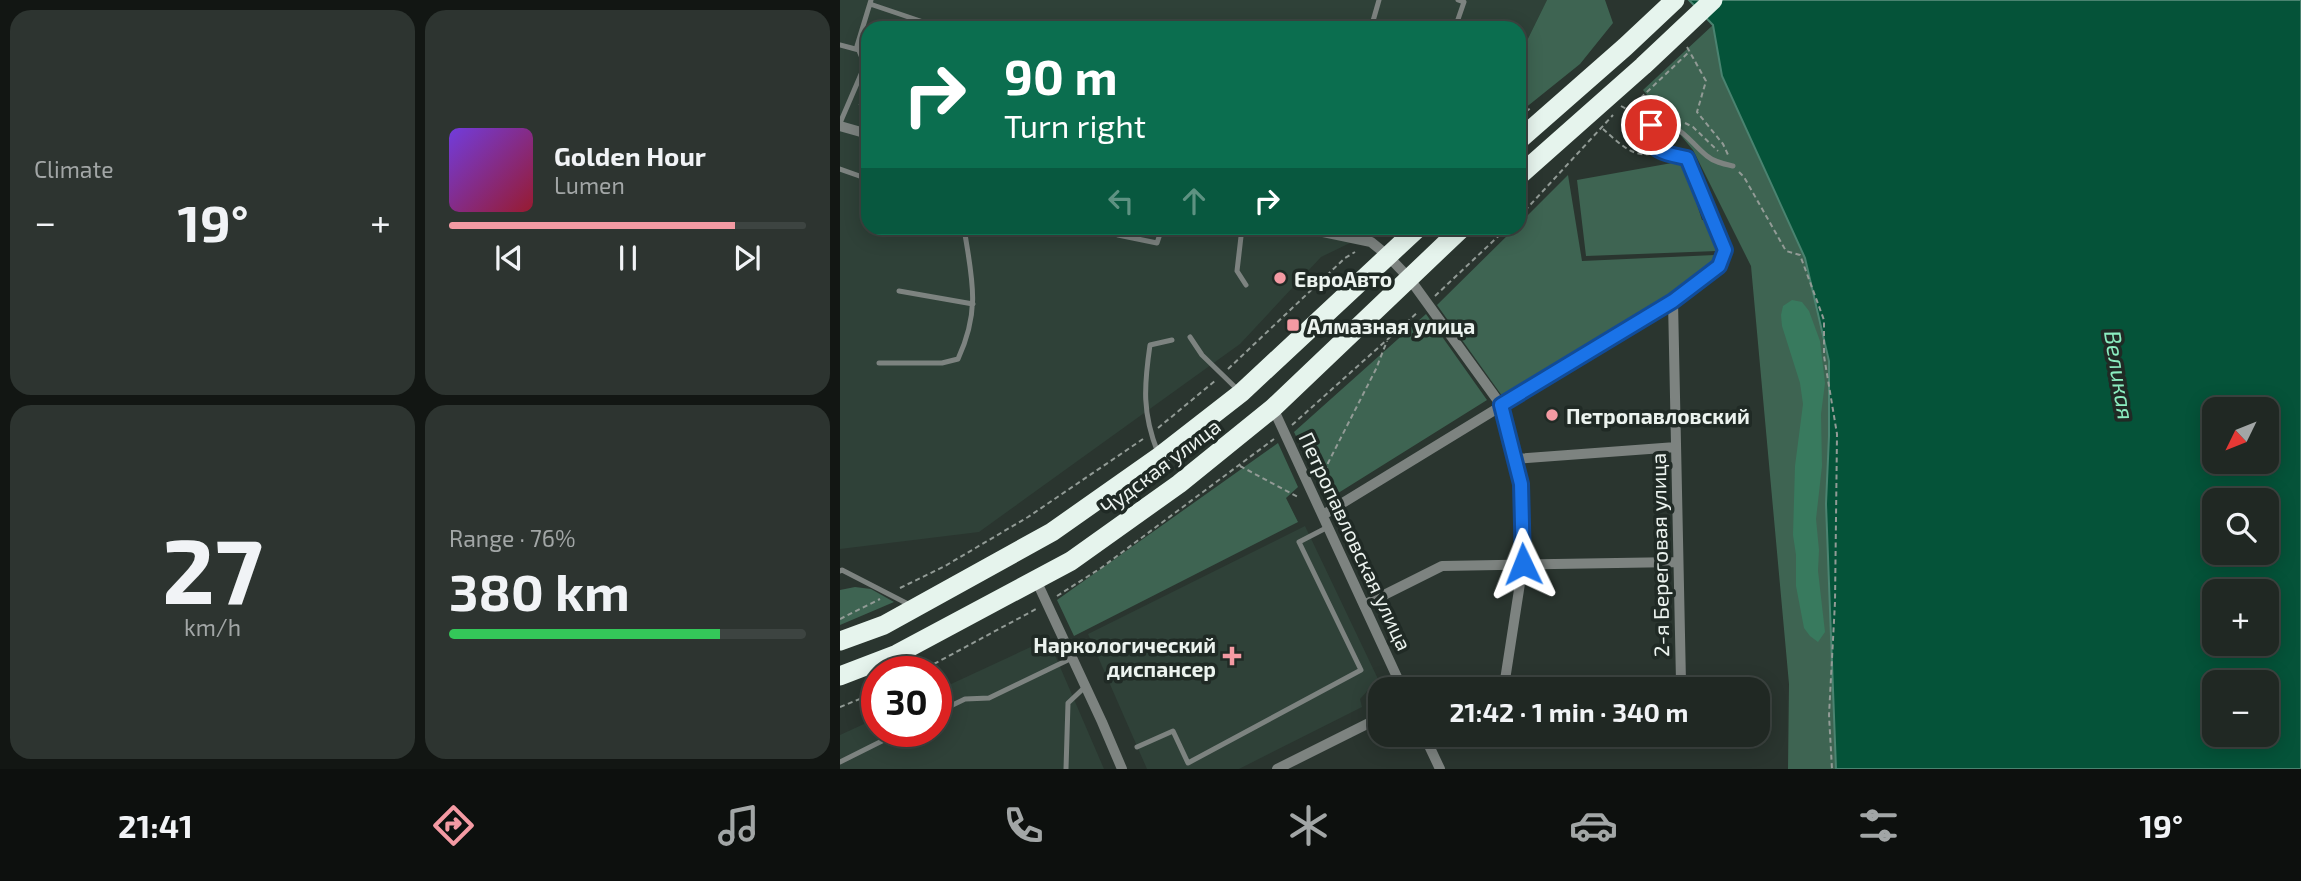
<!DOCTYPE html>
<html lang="en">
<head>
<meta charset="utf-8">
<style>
	:root { --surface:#202823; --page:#2d3430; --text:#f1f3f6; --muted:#a2a6a6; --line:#3d4441; --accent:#f49aa3 }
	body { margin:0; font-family:"Exo 2",sans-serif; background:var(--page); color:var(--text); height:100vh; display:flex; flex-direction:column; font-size:26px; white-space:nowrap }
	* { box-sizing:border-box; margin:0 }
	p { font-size:23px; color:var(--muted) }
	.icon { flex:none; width:38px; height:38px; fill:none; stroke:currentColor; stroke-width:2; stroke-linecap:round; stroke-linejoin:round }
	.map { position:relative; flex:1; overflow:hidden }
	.panel { display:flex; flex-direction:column; gap:10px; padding:10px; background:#121613; width:840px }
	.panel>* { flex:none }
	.hud { position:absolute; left:21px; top:21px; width:665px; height:214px; border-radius:21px; box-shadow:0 4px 18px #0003,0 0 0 2px var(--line); background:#0b6e4f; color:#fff; overflow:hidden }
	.needle { width:46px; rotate:227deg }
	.tools { position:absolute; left:1362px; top:397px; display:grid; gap:14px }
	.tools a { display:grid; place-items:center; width:77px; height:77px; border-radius:14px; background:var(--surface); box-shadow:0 4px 18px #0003,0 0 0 2px var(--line); font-size:35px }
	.speed { position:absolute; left:21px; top:656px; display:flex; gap:14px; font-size:35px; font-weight:700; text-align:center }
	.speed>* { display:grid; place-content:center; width:91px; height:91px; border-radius:50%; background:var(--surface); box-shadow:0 4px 18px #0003,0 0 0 2px var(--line); line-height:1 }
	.speed .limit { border:10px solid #d22; background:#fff; color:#111 }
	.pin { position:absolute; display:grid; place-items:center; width:60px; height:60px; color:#fff; margin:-30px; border:4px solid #fff; border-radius:50%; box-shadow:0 2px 7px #0007 }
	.me { position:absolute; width:77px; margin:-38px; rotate:358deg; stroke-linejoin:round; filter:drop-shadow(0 0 5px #0008) }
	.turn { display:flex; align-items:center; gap:24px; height:147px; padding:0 28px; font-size:32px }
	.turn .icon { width:91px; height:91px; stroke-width:2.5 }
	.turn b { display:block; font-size:49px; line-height:60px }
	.lanes { display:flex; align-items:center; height:66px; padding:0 28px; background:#0003; justify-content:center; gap:35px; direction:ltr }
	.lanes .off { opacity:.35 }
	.big { font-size:52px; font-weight:700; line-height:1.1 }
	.panel .tile { flex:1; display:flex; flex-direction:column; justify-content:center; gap:10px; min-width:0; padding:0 24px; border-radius:21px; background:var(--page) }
	.panel .dial { align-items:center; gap:0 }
	.dial b { font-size:91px; line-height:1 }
	.song { display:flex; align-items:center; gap:21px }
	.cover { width:84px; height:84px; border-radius:10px; background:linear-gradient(135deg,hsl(260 70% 55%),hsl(350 70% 35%)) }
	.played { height:7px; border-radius:4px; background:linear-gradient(90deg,var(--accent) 80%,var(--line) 80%) }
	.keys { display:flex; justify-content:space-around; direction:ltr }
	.heat { display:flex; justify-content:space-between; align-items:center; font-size:38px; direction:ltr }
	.charge { height:10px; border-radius:5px; background:linear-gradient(90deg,#34c759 76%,var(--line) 0) }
	.panel .tiles { flex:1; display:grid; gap:10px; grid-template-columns:repeat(2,1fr) }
	.trip { position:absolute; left:528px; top:677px; width:402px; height:70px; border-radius:21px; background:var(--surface); box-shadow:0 4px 18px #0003,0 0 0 2px var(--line); font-weight:700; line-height:70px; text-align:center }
	.dock { display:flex; height:112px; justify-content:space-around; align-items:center; background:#0d100e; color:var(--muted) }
	.dock .icon { width:49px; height:49px }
	.dock .on { color:var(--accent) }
	.dock b { font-size:32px; color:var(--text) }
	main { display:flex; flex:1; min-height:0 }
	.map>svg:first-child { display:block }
</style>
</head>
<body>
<main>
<section class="panel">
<div class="tiles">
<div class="tile"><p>Climate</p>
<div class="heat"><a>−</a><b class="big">19°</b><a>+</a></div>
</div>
<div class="tile">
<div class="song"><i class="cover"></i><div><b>Golden Hour</b><p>Lumen</p></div></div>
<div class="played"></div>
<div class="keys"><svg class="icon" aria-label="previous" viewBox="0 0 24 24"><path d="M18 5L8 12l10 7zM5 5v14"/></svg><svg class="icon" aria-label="pause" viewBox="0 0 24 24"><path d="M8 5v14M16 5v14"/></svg><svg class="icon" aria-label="next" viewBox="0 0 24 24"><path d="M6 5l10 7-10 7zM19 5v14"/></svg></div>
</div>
<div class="tile dial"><b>27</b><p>km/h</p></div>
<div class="tile"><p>Range · 76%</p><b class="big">380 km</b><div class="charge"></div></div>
</div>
</section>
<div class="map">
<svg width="1461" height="769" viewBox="0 0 1461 769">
	<rect width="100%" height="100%" fill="#2a352f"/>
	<!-- built -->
	<path fill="#2f4138" d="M0 0H707L679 57V28H28V228H541L481 257 400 344 139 532 0 549Z
		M465 526 538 679 520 699 522 707 399 769H307L248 634Z
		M208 639 264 769H0V735L37 718V732H96V691Z"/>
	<!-- green -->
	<path fill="#3e6452" d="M707 0H765L773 23 740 64 679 113V57Z
		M873 25 882 76 965 258 989 361V436L986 504 996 769H948L949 684 911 266 853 150 803 90Z
		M843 161 862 220H867L877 251 746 256 737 180Z
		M728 175 742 261 875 255 874 270 665 400 597 305 675 228H679V224Z
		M586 314 647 400 487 500 454 432Z
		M438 443 458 487 446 498 458 522 234 636 217 600Z
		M15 587 31 589 54 602 0 625V590Z"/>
	<!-- forest -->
	<path fill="#387a5e" d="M952 300 962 302 969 311 980 341 985 383 981 414 982 466 976 519 979 550 978 571 985 632 978 642 970 636 964 628 956 586V555L953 535 955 466 963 404 960 383 942 326 941 315 943 306Z"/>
	<!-- water -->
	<path fill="#055339" stroke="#4a8370" stroke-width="2" fill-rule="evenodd" d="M849 0H1461V769H996L986 504 989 436V361L965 258 882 76 873 25ZM1374 410H1426V462H1374ZM1374 500H1426V553H1374ZM1374 592H1426V644H1374ZM1374 682H1426V735H1374Z"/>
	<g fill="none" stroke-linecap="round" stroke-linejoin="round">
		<!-- path -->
		<path stroke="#929b96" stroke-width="2" stroke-dasharray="5 3.5" stroke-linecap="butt" d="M847 47 866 81 857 112 883 144 889 157
			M19 104 28 107
			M781 106 788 110 850 51
			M788 110 825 112 834 117
			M679 117 692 107
			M845 123 853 127 878 151
			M763 129C776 140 791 157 809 154
			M899 172 904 177 946 251 960 255 984 320V356L997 434 995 602 989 715 992 769
			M679 217 773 115
			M540 236 551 228
			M595 296 667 228
			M388 369 505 258 515 252
			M452 425 578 312
			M318 428 376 380
			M400 466 458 497 460 496
			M483 489 488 463 536 369 547 341
			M60 588 105 566 188 517 303 439
			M217 596 261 568 434 439
			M0 619 40 599
			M79 672 198 608
			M0 707 37 692"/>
		<!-- lane -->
		<path stroke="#7d8380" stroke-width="5" d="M30 4 101 28
			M531 28 539 0
			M615 28 624 2 618 0
			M0 45 19 50
			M0 123 25 65 17 46 31 0
			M820 152 811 145 808 131 811 125C841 121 847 140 867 156 874 162 884 164 893 166
			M0 169 28 179
			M276 228 278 235 317 243 322 228
			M402 228 397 271 406 285
			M402 228 429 231
			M59 291 133 304
			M350 337 362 355 397 389
			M39 363H102L118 359C141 309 132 279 124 228
			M318 453C302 413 304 386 310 345L332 340
			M0 571 2 570 70 605
			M96 713 125 699 149 698 232 658
			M297 747 333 731 348 763 521 670 459 542 488 527
			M0 762 60 732
			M226 769 228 703 246 686"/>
		<!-- street -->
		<path stroke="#7d8380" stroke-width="10" d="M0 126 28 134
			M464 228 531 242 547 255 569 278 661 405 681 484 683 564 665 680
			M433 408 563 690
			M675 459 836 447
			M483 515 833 301 879 266 885 250 847 158 820 152
			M196 580 262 722 282 769
			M524 605 602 566 838 562
			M614 690 665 680 841 682 833 301
			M584 735 600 769
			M437 769 541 717"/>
		<!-- highway -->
		<path stroke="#e6f4ed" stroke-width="19" d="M679 140 785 47 835 0
			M679 176 803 66 873 0
			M0 641 44 625 212 532 320 456 401 393 578 228
			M0 676 57 654 231 561 339 484 433 408 622 228"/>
	</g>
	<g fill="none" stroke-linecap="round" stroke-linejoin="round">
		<defs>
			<path id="route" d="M683 564 681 484 661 405 833 301 879 266 885 250 847 158C828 154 810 153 808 131L811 125"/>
		</defs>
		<!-- route casing -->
		<use href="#route" stroke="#114b97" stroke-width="18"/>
		<!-- route -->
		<use href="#route" stroke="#1a73e8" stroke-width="12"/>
	</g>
	<!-- markers -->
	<g fill="#f49aa3" stroke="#202a25" stroke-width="2.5">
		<circle cx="440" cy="278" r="7"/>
		<rect x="446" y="318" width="14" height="14" rx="3.5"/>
		<circle cx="712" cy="415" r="7"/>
		<path d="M388.5 645.5h7v7h7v7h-7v7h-7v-7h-7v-7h7z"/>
	</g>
	<g text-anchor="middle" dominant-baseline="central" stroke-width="7" stroke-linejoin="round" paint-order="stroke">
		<!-- poi labels -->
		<g font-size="21" font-weight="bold" fill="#ecf3ef" stroke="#202a25" text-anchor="start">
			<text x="454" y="278">ЕвроАвто</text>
			<text x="467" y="325">Алмазная улица</text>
			<text x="726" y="415">Петропавловский</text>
			<text x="376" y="644" text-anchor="end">Наркологический<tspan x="376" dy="24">диспансер</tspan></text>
		</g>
		<!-- street labels -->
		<g font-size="21" fill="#ecf3ef" stroke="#202a25">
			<text transform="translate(320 466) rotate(-37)">Чудская улица</text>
			<text transform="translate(516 541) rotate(65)">Петропавловская улица</text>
			<text transform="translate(819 555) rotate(-91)">2-я Береговая улица</text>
		</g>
		<!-- water labels -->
		<g font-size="23" font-style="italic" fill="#8bedc0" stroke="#202a25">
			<text transform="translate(1280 375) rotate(81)">Великая</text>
		</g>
	</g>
</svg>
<div class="tools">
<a><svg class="needle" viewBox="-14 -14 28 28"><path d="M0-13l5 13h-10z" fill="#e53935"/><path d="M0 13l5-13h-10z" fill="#a2a6a6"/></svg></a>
<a><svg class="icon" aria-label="search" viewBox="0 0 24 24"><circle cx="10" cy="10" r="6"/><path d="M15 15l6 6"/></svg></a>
<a>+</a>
<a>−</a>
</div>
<div class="speed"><div class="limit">30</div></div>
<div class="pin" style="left:811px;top:125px;background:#d93025"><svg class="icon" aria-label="arrive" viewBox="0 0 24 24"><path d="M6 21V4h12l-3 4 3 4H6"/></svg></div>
<svg class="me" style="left:683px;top:564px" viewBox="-20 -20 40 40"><path d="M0-17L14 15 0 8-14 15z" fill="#1a73e8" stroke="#fff" stroke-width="4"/></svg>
<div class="trip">21:42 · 1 min · 340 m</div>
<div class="hud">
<div class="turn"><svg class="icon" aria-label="right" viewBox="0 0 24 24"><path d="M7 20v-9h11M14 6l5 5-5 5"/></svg><div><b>90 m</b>Turn right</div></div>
<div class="lanes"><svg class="icon off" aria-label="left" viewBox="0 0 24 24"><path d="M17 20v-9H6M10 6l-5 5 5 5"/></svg><svg class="icon off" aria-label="ahead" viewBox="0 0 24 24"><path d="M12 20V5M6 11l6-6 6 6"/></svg><svg class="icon" aria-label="right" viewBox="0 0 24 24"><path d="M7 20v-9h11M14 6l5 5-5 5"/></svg></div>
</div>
</div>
</main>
<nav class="dock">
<b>21:41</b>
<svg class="icon on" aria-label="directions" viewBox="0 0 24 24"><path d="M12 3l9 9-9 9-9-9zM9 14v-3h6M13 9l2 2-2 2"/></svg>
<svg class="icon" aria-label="music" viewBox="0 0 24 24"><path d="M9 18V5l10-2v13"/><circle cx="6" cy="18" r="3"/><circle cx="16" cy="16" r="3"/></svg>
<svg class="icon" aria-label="phone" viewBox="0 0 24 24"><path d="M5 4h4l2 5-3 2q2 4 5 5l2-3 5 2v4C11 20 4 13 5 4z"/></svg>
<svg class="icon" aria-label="climate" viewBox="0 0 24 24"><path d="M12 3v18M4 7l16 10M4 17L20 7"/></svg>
<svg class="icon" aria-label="car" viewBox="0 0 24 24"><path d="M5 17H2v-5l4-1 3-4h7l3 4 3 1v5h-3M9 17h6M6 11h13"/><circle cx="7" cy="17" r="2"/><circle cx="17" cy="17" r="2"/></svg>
<svg class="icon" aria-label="filters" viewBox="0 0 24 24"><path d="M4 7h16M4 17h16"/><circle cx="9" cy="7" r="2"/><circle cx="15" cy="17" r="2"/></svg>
<b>19°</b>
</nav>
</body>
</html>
